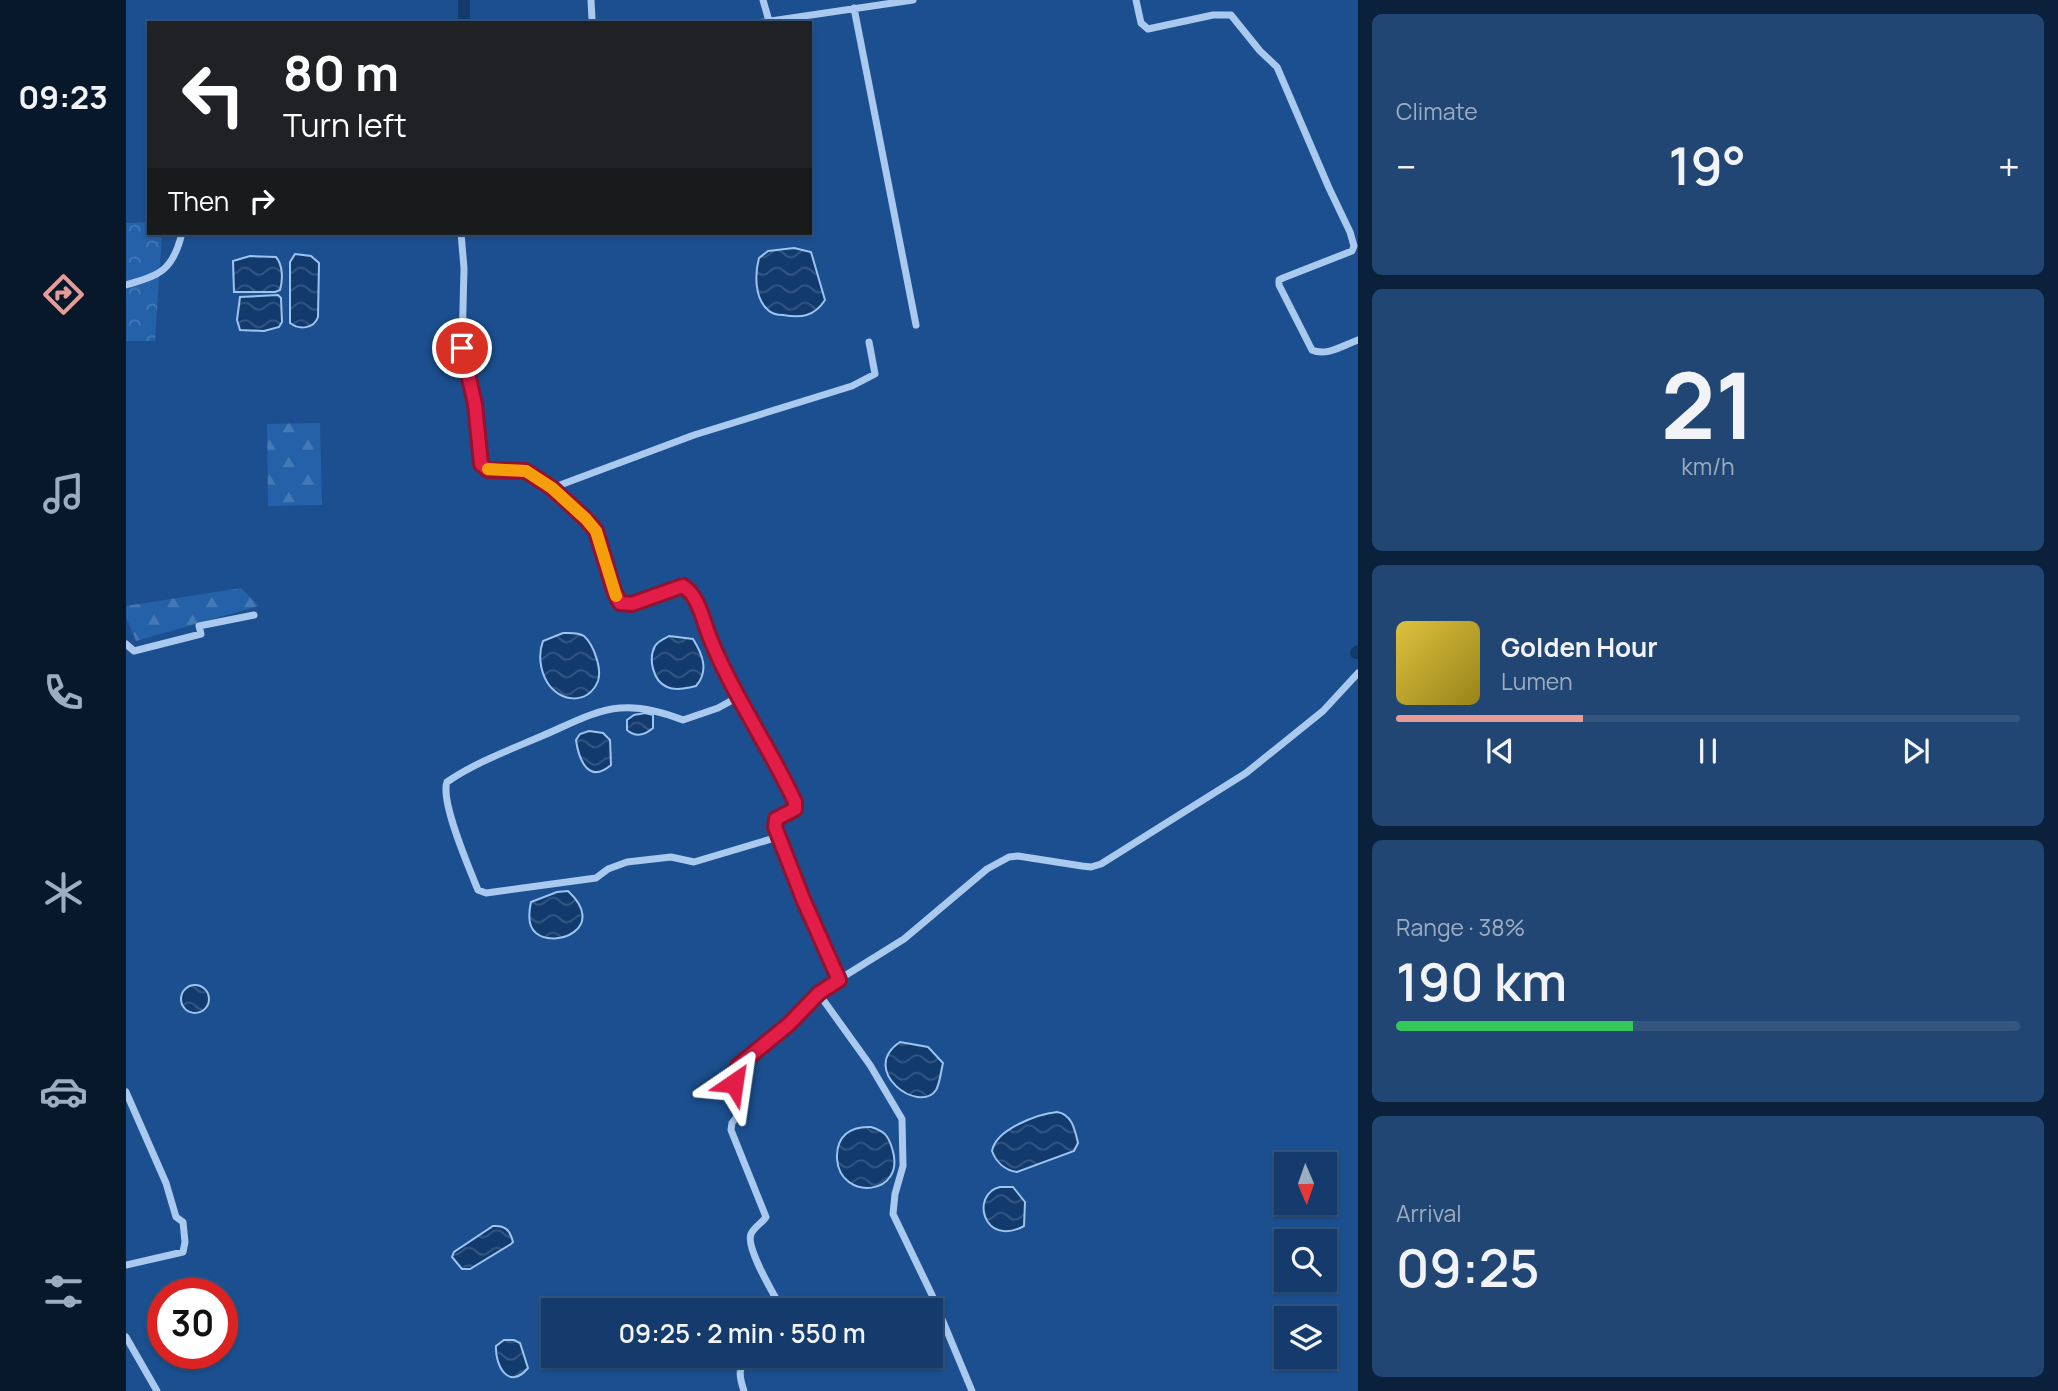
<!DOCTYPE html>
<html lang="en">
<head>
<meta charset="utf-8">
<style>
	:root { --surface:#143b6b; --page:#214673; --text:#f1f3f6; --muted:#9dadc1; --line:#33557e; --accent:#e69b98 }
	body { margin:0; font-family:Manrope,sans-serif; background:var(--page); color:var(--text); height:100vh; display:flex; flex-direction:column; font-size:26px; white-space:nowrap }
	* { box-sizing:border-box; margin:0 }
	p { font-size:23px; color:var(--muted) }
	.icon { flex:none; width:38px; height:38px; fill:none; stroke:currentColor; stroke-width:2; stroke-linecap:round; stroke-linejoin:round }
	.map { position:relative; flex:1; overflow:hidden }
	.drawer { display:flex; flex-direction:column; gap:14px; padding:14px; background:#0b203b; width:700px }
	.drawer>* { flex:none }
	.hud { position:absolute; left:21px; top:21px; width:665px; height:214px; border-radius:0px; box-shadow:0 2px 5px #0004,0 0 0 2px var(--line); background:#202124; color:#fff; overflow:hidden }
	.needle { width:46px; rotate:178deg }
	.buttons { position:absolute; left:1148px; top:1152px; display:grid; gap:14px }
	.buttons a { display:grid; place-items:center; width:63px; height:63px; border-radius:0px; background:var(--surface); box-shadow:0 2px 5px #0004,0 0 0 2px var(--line); font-size:35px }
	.speed { position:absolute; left:21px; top:1278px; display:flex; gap:14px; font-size:35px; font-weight:700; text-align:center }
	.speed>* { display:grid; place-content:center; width:91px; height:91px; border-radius:50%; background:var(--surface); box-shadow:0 2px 5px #0004,0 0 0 2px var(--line); line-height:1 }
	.speed .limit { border:10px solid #d22; background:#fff; color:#111 }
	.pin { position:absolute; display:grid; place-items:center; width:60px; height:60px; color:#fff; margin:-30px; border:4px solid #fff; border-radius:50%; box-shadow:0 2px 7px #0007 }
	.me { position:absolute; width:77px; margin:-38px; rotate:32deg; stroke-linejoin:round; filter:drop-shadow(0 0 5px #0008) }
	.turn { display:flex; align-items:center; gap:24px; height:147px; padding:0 21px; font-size:32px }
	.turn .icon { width:91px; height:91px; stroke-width:2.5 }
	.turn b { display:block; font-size:49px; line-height:60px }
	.then { display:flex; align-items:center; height:66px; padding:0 21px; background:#0003; gap:14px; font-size:26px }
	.big { font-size:52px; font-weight:600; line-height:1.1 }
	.drawer .widget { flex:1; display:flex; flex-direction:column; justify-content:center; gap:10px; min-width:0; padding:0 24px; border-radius:10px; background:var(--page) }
	.drawer .dial { align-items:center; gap:0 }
	.dial b { font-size:91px; line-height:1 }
	.song { display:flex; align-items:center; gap:21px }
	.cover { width:84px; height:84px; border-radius:10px; background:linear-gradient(135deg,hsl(50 70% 55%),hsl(50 70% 35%)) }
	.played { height:7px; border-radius:4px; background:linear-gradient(90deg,var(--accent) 30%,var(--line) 30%) }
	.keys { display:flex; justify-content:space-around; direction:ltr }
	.heat { display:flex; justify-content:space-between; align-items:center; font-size:38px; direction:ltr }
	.charge { height:10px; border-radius:5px; background:linear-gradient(90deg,#34c759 38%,var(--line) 0) }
	.trip { position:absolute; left:415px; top:1298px; width:402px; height:70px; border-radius:0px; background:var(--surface); box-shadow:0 2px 5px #0004,0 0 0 2px var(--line); font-weight:600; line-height:70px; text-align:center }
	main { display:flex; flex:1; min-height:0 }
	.tabs { display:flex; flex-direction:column; width:126px; justify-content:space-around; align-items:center; background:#08182b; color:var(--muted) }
	.tabs .icon { width:49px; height:49px }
	.tabs .current { color:var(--accent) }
	.tabs b { font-size:32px; color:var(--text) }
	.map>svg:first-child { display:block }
</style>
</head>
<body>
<main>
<nav class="tabs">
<b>09:23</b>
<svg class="icon current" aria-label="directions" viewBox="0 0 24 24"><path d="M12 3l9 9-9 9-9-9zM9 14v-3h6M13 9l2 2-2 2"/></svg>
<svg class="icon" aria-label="music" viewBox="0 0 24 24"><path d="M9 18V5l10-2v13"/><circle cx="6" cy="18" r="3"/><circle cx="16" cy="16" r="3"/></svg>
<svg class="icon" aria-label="phone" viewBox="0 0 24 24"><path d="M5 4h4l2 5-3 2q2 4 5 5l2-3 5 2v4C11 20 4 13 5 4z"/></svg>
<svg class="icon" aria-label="climate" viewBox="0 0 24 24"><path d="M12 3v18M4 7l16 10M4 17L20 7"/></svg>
<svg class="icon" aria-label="car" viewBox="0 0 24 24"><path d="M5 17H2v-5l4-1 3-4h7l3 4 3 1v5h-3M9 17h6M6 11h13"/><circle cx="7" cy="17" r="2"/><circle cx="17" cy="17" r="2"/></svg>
<svg class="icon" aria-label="filters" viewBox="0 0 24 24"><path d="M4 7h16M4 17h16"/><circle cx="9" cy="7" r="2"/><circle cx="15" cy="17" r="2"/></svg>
</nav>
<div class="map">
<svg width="1232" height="1391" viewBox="0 0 1232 1391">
	<defs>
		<pattern id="forest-firs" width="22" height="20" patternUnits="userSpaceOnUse" patternTransform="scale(1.75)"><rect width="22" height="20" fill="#2461a8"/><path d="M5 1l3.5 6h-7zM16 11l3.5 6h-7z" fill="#4579b5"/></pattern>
		<pattern id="park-crowns" width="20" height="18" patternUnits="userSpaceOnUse" patternTransform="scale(1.75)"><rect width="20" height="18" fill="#2461a8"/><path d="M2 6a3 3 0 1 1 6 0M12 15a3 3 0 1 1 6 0" fill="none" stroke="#4579b5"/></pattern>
		<pattern id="water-waves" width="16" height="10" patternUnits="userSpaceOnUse" patternTransform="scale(1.75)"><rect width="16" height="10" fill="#123a6d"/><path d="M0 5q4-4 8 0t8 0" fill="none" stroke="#365883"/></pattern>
	</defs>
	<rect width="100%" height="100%" fill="#1b4f8f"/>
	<!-- forest -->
	<path fill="url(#forest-firs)" d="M194 423 196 505 142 506 141 424Z
		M115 588 133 606 10 641 0 617V606Z"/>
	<!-- park -->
	<path fill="url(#park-crowns)" d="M23 222V233H36L29 341H0V223Z"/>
	<!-- water -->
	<path fill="url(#water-waves)" stroke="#9cc4f0" stroke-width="2" d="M668 248 685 252 699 300C688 317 675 318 657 315 652 315 646 314 642 310 628 298 629 273 633 258L642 251Z
		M169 254 185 256 193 263 192 317C188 329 173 330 164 323V262Z
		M124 256 150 257C157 265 157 280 154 290L149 292H108L107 261Z
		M152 295 155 298 156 322 153 327 138 331 114 330 111 320 114 297Z
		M437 633C443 633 452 632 458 636 468 645 476 669 472 681 462 706 433 702 421 682 414 670 412 654 417 641Z
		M543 636 567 639C577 655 583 671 570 686 561 688 550 691 541 687 527 681 522 659 529 646 532 641 538 639 543 636Z
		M519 713 527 715V728C519 735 510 738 501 730V720L508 715Z
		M463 731 477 733 484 740 485 765C463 784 453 761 450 740L454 734Z
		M442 891C482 928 429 949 410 933 401 926 403 911 405 902L431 892Z
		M55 999a14 14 0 1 1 28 0a14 14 0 1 1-28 0Z
		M774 1042 802 1047 817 1063C815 1071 814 1083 810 1090 793 1115 732 1070 774 1042Z
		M931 1112C946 1114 949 1130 952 1143L948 1151 891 1172C879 1170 870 1162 866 1151 870 1129 912 1114 931 1112Z
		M745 1127C758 1131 762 1135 766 1148 782 1196 714 1202 711 1159 710 1136 724 1126 745 1127Z
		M874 1187H887L899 1202 898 1226C857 1248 844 1194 874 1187Z
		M367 1226C379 1225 384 1230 387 1242L385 1244 344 1269H336L326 1257 328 1252Z
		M378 1340H388L394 1343 402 1368C383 1391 369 1366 370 1346Z"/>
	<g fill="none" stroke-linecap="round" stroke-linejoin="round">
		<!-- canal -->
		<path stroke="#123a6d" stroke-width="12" d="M338 0V23
			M1230 653 1232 651"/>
		<!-- minor -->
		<path stroke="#a9c9ee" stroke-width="7" d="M465 0 466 19
			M637 0 643 21
			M1010 0 1015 23 1022 29 1087 15H1105L1134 51 1151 67 1203 188 1224 232 1228 246 1226 251 1157 278 1153 280V285L1186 350C1200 357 1218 345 1232 340
			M728 8 790 325
			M631 23 787 0
			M335 233 338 268 336 348 349 404 355 464 366 470 400 471 426 488 460 519 470 531 488 591 494 603 506 604 557 586C573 595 577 621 584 638 607 695 643 746 669 802V809L650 819 649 827 677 899 713 980
			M0 285C35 275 47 270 56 233
			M426 488 568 435 726 386 749 374 743 342
			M0 644 8 651 75 634 73 626 128 615
			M612 697 592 708 557 720C537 712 516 706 494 708 468 710 442 725 418 735 386 749 350 762 321 782 314 801 343 868 352 890L360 893 470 878 482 869 501 862 545 857 568 862 652 837
			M693 994 744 1065 776 1119 777 1166 769 1194 767 1214 806 1295 846 1391
			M0 1092 40 1183 50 1217 57 1222 59 1242 57 1252 0 1265
			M657 1311C649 1296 619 1248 625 1234 628 1227 636 1223 640 1217L605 1130 606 1123 615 1111 608 1083 613 1066 637 1047 704 985 778 939 861 869 883 857 892 856 956 866 965 867 975 864 1120 773 1197 711 1232 673
			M0 1337 31 1391
			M618 1391C613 1376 611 1367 624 1356"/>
	</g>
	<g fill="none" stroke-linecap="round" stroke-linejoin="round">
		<defs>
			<path id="route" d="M336 348 349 404 355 464 362 470 400 471 426 488 460 519 470 531 488 591 494 603 506 604 551 588 557 586C573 596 577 621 584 638 607 695 643 746 669 802V809L650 819 649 827 677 899 713 980 693 993 663 1024 612 1066 608 1083"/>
		</defs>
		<!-- route casing -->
		<use href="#route" stroke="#92132f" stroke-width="18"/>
		<!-- route -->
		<use href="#route" stroke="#e11d48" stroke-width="12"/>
		<!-- slow -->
		<path stroke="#f59e0b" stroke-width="12" d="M362 469 400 471 426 488 460 519 470 531 490 596"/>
	</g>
</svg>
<div class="buttons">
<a><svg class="needle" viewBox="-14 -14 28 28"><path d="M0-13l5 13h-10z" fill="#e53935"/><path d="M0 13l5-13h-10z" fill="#9dadc1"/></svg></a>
<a><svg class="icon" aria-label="search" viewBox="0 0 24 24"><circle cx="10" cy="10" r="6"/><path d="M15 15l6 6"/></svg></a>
<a><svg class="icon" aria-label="layers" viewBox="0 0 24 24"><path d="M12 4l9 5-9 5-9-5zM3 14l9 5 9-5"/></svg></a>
</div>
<div class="speed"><div class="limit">30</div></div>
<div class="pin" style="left:336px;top:348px;background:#d93025"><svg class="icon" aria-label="arrive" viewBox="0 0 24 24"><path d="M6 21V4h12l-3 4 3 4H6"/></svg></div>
<svg class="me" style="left:608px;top:1083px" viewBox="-20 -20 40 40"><path d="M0-17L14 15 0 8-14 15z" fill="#e11d48" stroke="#fff" stroke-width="4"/></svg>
<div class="trip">09:25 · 2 min · 550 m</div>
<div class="hud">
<div class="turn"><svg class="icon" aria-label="left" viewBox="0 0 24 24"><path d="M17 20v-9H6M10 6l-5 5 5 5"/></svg><div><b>80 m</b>Turn left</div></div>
<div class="then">Then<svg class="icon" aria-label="right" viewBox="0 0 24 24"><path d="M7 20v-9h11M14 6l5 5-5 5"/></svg></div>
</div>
</div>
<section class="drawer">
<div class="widget"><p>Climate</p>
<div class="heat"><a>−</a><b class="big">19°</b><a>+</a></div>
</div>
<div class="widget dial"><b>21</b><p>km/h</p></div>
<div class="widget">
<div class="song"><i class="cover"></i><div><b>Golden Hour</b><p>Lumen</p></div></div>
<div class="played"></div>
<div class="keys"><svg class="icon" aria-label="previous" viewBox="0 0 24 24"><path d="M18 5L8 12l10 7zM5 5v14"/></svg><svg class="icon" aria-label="pause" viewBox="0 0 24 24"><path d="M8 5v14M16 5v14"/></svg><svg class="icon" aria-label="next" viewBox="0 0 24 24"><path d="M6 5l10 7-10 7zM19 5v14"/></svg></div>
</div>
<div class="widget"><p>Range · 38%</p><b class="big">190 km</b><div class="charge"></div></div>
<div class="widget"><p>Arrival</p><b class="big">09:25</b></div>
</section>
</main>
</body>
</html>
